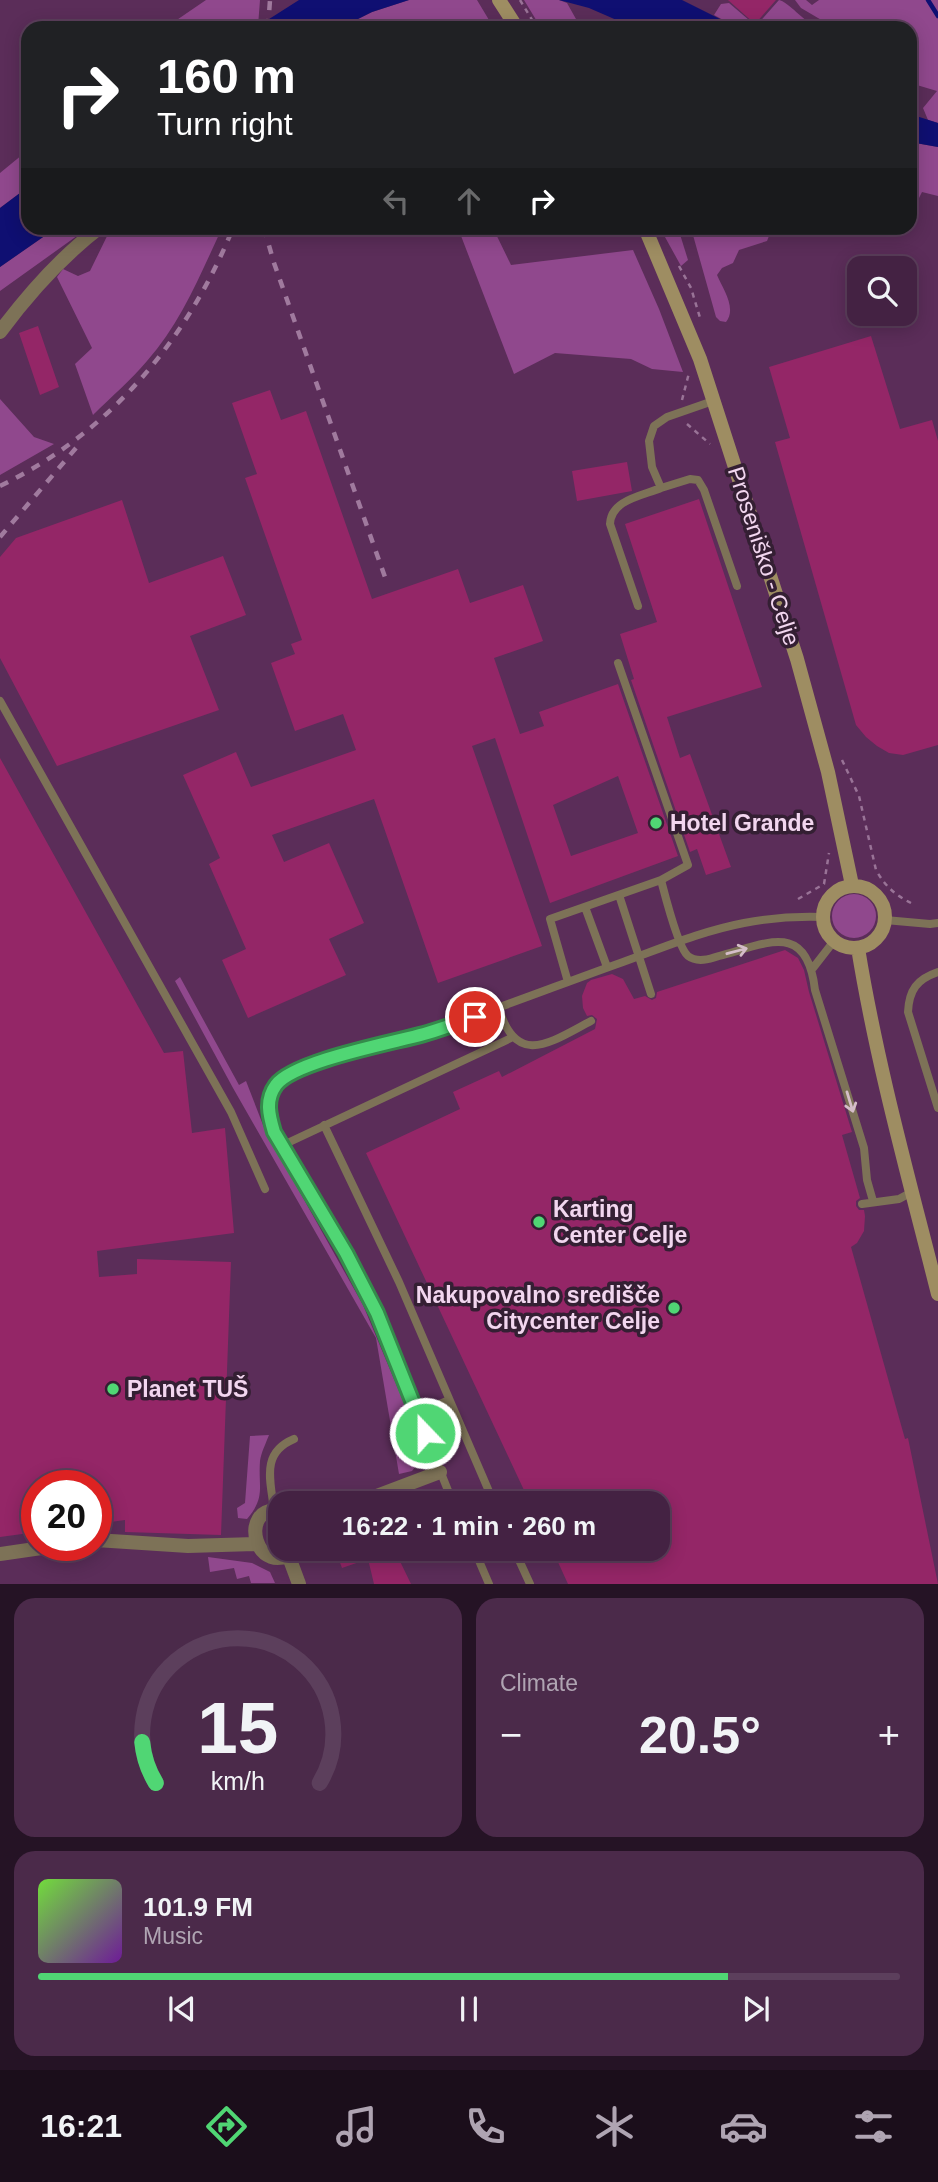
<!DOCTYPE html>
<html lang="en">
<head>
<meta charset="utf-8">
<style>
	:root { --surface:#442243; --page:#4b2a4a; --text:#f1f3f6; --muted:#afa4b2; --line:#5c3f5c; --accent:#50d674 }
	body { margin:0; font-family:Helvetica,sans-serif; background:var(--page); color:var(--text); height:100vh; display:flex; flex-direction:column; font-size:26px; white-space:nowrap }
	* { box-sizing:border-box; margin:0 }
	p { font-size:23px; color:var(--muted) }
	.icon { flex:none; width:38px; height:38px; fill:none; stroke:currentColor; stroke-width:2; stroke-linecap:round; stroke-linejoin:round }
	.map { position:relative; height:1584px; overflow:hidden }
	.details { display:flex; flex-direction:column; gap:14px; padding:14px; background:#251325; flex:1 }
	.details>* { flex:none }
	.banner { position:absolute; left:21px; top:21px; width:896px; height:214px; border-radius:21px; box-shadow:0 4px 18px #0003,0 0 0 2px var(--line); background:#202124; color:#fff; overflow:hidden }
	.tools { position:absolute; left:847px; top:256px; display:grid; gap:14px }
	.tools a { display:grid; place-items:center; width:70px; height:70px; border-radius:14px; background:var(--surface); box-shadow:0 4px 18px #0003,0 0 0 2px var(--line); font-size:35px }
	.speed { position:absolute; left:21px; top:1470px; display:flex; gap:14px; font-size:35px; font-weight:700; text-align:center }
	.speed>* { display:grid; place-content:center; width:91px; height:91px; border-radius:50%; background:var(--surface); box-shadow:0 4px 18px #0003,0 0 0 2px var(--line); line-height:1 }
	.speed .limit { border:10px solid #d22; background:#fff; color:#111 }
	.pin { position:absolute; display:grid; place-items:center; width:60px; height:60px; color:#fff; margin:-30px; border:4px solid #fff; border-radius:50%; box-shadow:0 2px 7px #0007 }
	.me { position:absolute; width:77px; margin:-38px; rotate:338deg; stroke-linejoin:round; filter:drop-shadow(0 0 5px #0008) }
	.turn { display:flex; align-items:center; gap:24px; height:147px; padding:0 21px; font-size:32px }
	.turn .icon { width:91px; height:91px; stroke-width:2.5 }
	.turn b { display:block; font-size:49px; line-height:60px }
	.lanes { display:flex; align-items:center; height:66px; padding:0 21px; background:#0003; justify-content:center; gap:35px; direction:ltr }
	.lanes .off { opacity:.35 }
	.big { font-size:52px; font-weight:700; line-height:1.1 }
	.details .card { flex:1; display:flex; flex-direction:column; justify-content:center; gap:10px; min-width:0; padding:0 24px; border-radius:21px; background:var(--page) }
	.details .dial { align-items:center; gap:0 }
	.dial svg { height:182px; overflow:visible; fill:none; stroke:var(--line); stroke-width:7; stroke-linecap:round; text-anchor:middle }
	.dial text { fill:var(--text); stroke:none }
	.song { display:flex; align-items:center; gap:21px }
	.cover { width:84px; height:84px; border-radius:10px; background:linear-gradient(135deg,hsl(100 70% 55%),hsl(280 70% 35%)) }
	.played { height:7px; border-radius:4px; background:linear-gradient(90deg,var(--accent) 80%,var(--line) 80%) }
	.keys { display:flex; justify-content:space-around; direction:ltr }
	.heat { display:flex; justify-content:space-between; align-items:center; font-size:38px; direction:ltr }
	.details .tiles { flex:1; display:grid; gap:14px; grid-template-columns:1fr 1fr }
	.card:last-child { grid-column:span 2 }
	.trip { position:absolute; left:268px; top:1491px; width:402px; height:70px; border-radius:21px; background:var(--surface); box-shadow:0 4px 18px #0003,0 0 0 2px var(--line); font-weight:700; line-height:70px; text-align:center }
	.dock { display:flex; height:112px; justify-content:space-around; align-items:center; background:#1b0e1b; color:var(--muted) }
	.dock .icon { width:49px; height:49px }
	.dock .selected { color:var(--accent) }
	.dock b { font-size:32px; color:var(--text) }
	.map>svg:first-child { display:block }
</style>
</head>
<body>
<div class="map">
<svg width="938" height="1584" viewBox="0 0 938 1584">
	<rect width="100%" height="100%" fill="#5b2d59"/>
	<!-- green -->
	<path fill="#90488d" d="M206 0H260L258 26 165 28Z
		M409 0H477L492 25 410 21 384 28H340L372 12Z
		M524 0H559L567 3 581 28H541Z
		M779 0C787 1 805 22 817 28H738L714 15 721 4 729 3 756 26Z
		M795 0H806L812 5 819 0H938V123L928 120 923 108 937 91 910 83V28H835L801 8Z
		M910 142 938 147V196L922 192 912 212 910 211Z
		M28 150V187L0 208V173Z
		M56 228H88L0 291V267Z
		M111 228H222C201 273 181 323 147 361 131 380 111 397 93 415L75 364 92 348 57 277 63 269 78 276 90 271Z
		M458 228H493L511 265 633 250 659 309 683 372 652 369 631 359 555 353 514 374Z
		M660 228H678L688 260 681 266Z
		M691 228H797L769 236 767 241 739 250 733 263 722 268 717 275C723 289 737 308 726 322L720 321 716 317Z
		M0 399 34 437 54 444 0 475Z
		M832 916a22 22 0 1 1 44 0a22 22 0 1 1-44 0Z
		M180 977 239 1085 246 1081 265 1130 363 1305 419 1439V1462L412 1471 399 1474 376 1338 233 1088 175 981Z
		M269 1435C266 1443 261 1453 260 1461 258 1487 266 1497 247 1519L238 1518 237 1508 245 1503 250 1436Z
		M208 1557 252 1563 270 1572 275 1583H251L249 1576 237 1579 234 1568 210 1572Z"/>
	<!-- water -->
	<path fill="#0f0f72" d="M299 0H409L372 12 340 28H255Z
		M559 0H682L738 28H635L589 8Z
		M910 114 938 123V147L910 142Z
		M28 187V228H56L0 267V208Z"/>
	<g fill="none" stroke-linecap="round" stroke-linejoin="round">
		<!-- stream -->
		<path stroke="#0f0f72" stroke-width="4.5" d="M928 0 938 16"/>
	</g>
	<!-- building -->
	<path fill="#942667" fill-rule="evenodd" d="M728 0H776L755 24Z
		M38 326 59 387 40 395 19 333Z
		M871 336 900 429 932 420 938 441V745L903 755 889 753 877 746 866 737 856 725 775 442 790 438 769 367Z
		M270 390 281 420 306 411 372 599 458 569 470 603 523 585 543 641 494 658 520 734 544 726 539 712 618 684 678 856 550 903 495 738 472 746 542 946 438 983 374 799 272 835 284 862 329 843 364 923 329 939 346 975 248 1018 222 960 246 949 209 864 220 858 183 775 236 752 251 787 356 750 343 714 295 731 271 663 295 654 291 644 302 640 245 478 257 474 232 403ZM618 776 638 833 571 856 553 805Z
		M627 462 632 491 577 501 572 471Z
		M699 499 762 687 667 717 680 758 690 754 731 867 706 875 697 849 690 852 631 680 634 679 620 634 657 622 625 524Z
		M122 500 149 583 223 556 246 615 190 636 219 710 57 766 0 658V557L16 538Z
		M0 758 164 1053 183 1051 192 1133 225 1128 234 1233 97 1251 99 1277 137 1274V1259L231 1262 221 1535 125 1532V1520L96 1524V1486H37V1532L0 1537Z
		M785 950 798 958 804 970 809 992 852 1132 842 1135 860 1198 856 1201V1206L859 1210H864L865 1216 864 1231 857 1243 851 1247 905 1439 908 1438 938 1584H568L552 1549H658V1503H530L366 1153 460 1109 453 1092 499 1071 502 1077 595 1029 597 1019 592 1015 587 1016 583 1008 582 996 587 983 591 980 612 974 623 979 634 999 645 996 652 1000 656 998 657 992Z
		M335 1549H390L391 1551 381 1554 383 1559 396 1553 411 1584H374L368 1559 342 1568Z"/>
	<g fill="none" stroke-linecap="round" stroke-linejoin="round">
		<!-- path -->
		<path stroke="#997397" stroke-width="2.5" stroke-dasharray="5 5" stroke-linecap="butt" d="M520 0 537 28
			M679 266 691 288 701 321
			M682 400 689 373
			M687 424 710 444
			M842 760 859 796 876 870C885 886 895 895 911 903
			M798 899 824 884 829 853"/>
		<!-- lane -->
		<path stroke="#7d7257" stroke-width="8" d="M713 401 667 417 654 426 649 441 652 467 661 488 690 479 698 480 704 490 737 586
			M638 606 610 524C611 500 641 496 661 488
			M0 701 231 1112 265 1189
			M661 880C665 895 678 948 688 956 697 963 710 959 719 956 768 943 807 921 815 990L864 1148 867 1180 873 1201
			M619 895 651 994
			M585 907 607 967
			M885 920 930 924 938 923
			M813 968 834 941
			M938 972C917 979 909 990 908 1012L938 1108
			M568 982 550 919 661 880 688 865 618 663
			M499 1009C517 1068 551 1042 591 1021
			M324 1125 399 1282 494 1503
			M281 1146 511 1038
			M862 1204 899 1199 912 1192
			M417 1414 449 1400
			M453 1503 377 1313 346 1253 274 1132C269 1115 265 1096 279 1082 301 1061 348 1054 377 1046 462 1024 541 991 623 962 662 948 702 931 744 923 770 918 796 916 823 917
			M274 1510C271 1482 260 1453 294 1439
			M474 1549 489 1584
			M514 1549 530 1584"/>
		<!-- street -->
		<path stroke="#7d7257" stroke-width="14" d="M0 332C29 293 60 258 99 228
			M358 1503 440 1472
			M280 1511C237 1504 255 1584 298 1549
			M96 1540 188 1546 255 1544
			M0 1554 62 1545
			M289 1557 299 1584"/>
		<!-- secondary -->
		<path stroke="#9e8d62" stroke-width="14" d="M499 0 517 28
			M645 228 700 359 797 659 828 772 852 885
			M823 917a31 31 0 1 1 62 0a31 31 0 1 1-62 0Z
			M858 948C877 1065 909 1179 938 1294"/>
		<!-- rail -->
		<path stroke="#a07a9e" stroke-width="4.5" stroke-dasharray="9 9" stroke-linecap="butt" d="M268 28 270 0
			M264 228 274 263 386 580
			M0 486C110 433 188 339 233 228
			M0 537 76 448"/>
	</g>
	<!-- one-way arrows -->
	<defs><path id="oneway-shaft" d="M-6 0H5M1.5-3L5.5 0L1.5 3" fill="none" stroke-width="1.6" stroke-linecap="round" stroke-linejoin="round" transform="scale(1.75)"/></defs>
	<g stroke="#d5bdc9">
		<use href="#oneway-shaft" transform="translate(737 951) rotate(-15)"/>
		<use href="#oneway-shaft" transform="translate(850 1102) rotate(73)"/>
	</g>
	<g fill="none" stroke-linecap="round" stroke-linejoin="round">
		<defs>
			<path id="route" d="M425 1433 377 1313 346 1253 274 1132C269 1115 265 1100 276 1085 294 1061 392 1043 424 1034 441 1029 458 1023 475 1017"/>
		</defs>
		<!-- route casing -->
		<use href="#route" stroke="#348b4b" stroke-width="18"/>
		<!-- route -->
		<use href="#route" stroke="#50d674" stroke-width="12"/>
	</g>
	<!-- markers -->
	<g fill="#50d674" stroke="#341f33" stroke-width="2.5">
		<circle cx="656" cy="823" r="7"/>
		<circle cx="539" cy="1222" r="7"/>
		<circle cx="674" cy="1308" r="7"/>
		<circle cx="113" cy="1389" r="7"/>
	</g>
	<g text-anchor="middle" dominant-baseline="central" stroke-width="7" stroke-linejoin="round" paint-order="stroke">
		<!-- street labels -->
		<g font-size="23" fill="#f2d6ef" stroke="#341f33">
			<text transform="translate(764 556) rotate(72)">Proseniško - Celje</text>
		</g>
		<!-- poi labels -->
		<g font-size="23" font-weight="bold" fill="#f2d6ef" stroke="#341f33" text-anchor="start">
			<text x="670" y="823">Hotel Grande</text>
			<text x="553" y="1209">Karting<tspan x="553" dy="26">Center Celje</tspan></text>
			<text x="660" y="1295" text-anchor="end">Nakupovalno središče<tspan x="660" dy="26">Citycenter Celje</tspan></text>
			<text x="127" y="1389">Planet TUŠ</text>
		</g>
	</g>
</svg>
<div class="tools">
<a><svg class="icon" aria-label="search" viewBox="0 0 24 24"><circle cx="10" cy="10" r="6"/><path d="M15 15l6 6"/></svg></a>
</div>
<div class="speed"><div class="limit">20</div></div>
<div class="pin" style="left:475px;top:1017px;background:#d93025"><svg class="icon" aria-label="arrive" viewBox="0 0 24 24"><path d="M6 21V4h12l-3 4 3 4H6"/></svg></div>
<svg class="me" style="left:425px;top:1433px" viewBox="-20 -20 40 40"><circle r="17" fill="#50d674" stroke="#fff" stroke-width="3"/><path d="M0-11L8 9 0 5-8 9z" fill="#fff"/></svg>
<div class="trip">16:22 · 1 min · 260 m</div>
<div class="banner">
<div class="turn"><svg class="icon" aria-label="right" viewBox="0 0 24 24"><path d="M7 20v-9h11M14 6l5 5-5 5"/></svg><div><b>160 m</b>Turn right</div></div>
<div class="lanes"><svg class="icon off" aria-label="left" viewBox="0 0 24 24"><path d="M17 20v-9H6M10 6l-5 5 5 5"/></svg><svg class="icon off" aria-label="ahead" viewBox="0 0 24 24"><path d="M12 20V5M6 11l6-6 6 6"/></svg><svg class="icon" aria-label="right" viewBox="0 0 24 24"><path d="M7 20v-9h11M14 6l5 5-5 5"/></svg></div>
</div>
</div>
<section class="details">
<div class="tiles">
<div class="card dial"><svg viewBox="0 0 100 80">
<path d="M14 69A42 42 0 1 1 86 69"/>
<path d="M14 69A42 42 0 0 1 8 51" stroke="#50d674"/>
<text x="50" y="56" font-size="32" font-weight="700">15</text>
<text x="50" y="72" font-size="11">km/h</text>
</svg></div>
<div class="card"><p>Climate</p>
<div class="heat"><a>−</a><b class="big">20.5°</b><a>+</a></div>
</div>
<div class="card">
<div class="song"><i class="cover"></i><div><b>101.9 FM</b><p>Music</p></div></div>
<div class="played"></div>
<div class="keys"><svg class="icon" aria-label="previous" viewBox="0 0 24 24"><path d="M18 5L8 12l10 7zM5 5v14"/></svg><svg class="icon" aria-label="pause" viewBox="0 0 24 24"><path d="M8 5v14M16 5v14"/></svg><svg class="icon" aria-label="next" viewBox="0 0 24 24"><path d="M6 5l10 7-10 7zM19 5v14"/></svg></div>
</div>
</div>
</section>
<nav class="dock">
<b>16:21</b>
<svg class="icon selected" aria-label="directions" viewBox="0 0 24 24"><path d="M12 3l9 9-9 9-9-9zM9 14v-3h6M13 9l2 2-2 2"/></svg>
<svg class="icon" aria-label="music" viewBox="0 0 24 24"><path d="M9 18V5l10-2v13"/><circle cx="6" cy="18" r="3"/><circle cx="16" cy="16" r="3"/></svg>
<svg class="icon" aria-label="phone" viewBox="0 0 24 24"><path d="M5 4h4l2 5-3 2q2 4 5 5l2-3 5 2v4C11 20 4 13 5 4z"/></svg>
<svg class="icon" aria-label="climate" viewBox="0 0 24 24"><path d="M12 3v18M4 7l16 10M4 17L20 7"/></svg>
<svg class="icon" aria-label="car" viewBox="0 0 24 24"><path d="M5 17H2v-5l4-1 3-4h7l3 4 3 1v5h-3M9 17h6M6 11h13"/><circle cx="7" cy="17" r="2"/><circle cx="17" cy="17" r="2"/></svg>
<svg class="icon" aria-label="filters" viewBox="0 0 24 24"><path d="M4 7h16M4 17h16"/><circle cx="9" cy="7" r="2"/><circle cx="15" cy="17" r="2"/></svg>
</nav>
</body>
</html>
